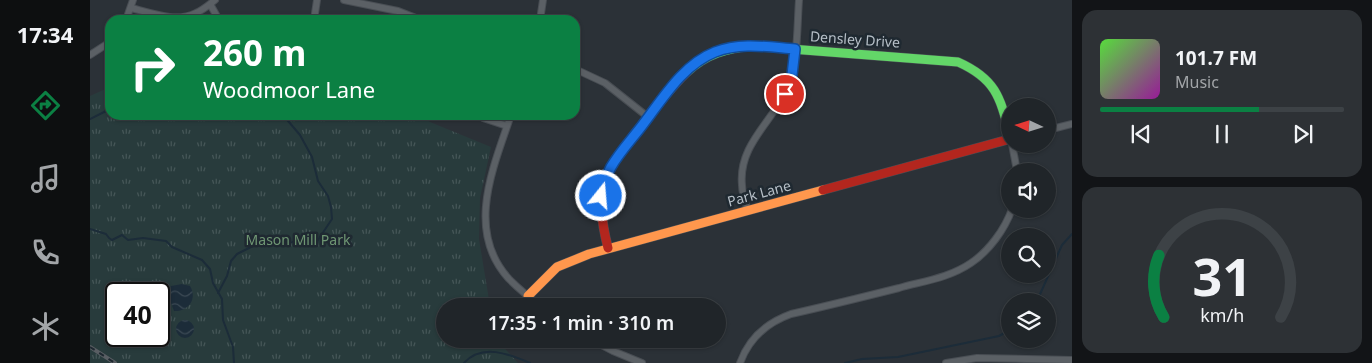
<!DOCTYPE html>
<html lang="en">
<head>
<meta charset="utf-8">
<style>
	:root { --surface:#202529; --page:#2d3135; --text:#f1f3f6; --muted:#a2a5a8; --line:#3d4246; --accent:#0b8043 }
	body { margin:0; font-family:"Noto Sans",sans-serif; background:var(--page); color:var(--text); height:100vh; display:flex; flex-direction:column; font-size:19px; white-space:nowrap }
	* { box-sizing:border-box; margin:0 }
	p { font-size:16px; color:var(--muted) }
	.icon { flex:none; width:28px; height:28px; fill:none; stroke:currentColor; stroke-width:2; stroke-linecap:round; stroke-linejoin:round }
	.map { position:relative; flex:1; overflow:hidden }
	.panel { display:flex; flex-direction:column; gap:10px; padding:10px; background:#121417; width:300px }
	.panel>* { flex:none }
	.hud { position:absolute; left:15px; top:15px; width:475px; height:105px; border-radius:15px; box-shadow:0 1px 4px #0004,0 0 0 1px var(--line); background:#0b8043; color:#fff; overflow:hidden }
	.needle { width:32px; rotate:274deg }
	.controls { position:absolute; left:911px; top:98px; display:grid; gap:10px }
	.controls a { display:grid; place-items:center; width:55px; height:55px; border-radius:50%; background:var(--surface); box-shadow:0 1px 4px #0004,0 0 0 1px var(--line); font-size:25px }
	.speed { position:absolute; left:15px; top:282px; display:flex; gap:10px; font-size:25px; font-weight:700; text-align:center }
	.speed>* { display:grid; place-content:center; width:65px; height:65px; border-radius:50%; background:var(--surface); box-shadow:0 1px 4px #0004,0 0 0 1px var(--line); line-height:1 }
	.speed .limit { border:2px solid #111; border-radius:8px; background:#fff; color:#111 }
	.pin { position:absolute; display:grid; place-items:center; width:42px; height:42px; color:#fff; margin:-21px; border:2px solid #fff; border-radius:50%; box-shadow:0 1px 5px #0007 }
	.me { position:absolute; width:55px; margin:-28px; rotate:17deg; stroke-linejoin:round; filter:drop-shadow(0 0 4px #0008) }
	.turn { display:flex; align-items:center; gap:18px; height:105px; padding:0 15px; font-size:22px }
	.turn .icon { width:65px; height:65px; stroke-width:2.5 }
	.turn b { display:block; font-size:35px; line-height:42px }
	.panel .widget { flex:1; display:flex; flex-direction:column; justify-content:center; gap:8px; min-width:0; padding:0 18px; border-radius:15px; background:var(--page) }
	.panel .dial { align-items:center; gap:0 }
	.dial svg { height:130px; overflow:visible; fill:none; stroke:var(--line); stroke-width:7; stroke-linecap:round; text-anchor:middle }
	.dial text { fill:var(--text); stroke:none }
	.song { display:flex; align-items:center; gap:15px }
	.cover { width:60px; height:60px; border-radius:8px; background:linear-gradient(135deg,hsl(110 70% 55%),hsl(300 70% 35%)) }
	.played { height:5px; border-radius:2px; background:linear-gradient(90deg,var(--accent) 65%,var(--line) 65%) }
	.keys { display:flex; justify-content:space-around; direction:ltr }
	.trip { position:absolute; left:346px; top:298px; width:290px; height:50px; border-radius:25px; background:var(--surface); box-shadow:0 1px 4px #0004,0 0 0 1px var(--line); font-weight:600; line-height:50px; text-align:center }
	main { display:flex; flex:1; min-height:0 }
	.dock { display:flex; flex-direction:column; width:90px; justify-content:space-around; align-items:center; background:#0d0f10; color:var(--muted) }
	.dock .icon { width:35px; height:35px }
	.dock .active { color:var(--accent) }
	.dock b { font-size:22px; color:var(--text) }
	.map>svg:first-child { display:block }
</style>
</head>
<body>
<main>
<nav class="dock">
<b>17:34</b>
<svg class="icon active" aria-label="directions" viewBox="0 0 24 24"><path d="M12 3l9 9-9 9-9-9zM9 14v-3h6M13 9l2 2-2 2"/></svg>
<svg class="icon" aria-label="music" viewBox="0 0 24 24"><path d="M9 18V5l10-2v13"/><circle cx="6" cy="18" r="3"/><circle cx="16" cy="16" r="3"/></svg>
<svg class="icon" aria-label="phone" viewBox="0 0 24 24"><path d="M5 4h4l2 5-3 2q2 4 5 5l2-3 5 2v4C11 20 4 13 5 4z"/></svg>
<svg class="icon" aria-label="climate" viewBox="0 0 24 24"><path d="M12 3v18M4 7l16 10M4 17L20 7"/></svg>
</nav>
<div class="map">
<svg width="982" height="363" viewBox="0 0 982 363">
	<defs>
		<pattern id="grass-tufts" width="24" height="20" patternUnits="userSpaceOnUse" patternTransform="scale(1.25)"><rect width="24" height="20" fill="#283b3c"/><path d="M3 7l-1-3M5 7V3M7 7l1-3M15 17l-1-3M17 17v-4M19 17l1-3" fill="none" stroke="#455657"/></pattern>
		<pattern id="water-waves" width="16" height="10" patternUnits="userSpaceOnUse" patternTransform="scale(1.25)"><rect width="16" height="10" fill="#1c2c39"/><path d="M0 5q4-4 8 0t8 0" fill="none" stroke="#3b4954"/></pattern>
	</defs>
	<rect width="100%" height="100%" fill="#2b3137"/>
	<!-- grass -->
	<path fill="url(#grass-tufts)" fill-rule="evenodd" d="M20 87V115H329L340 122 401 147 390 198 389 239 400 306H355V339H406L428 363H0V96ZM26 294H69V336H26Z"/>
	<!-- water -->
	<path fill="url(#water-waves)" d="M92 284 100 286C108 299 98 312 84 311L81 303H76L74 295 81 286Z
		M86 329a9 9 0 1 1 18 0a9 9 0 1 1-18 0Z"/>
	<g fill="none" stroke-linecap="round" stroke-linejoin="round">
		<!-- stream -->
		<path stroke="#1c2c39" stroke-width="2" d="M0 119 20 109
			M0 229 16 234 19 238 22 240 32 235 38 240 53 238 76 241 82 247 112 260 120 269 123 283 132 299 133 320 143 347 144 363
			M128 293 137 276 141 261 147 254 165 245H192L206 241 221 244 228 240 242 219 241 207 238 196 228 181 222 157 210 135 193 115
			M947 301 972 245 982 234
			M374 363C392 343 419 354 440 363
			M755 363 772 359 808 357 909 336 920 330"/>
		<defs>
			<path id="street" d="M254 0 308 11 331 20
				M120 4 129 20
				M41 8C62 13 85 23 106 13 113 10 119 5 125 0
				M36 20 43 0
				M224 20 227 0
				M450 20 453 0
				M0 55 20 42
				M485 69 515 83 558 117
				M390 115 393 118 417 126
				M421 115C403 168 375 231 419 279 429 289 440 298 451 306
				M958 130 982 124
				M922 144 927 171
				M658 211C655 202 652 193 652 185 648 144 684 121 698 87 708 61 707 28 709 0
				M500 339 523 351 552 363
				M650 363C659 338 676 323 701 314 737 306 773 297 809 288 834 281 859 278 881 263 899 251 915 229 922 209
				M856 363 887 358 982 360"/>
			<path id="fast" d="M597 72C616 54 637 48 663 46L868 62C906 79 910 97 920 135"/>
			<path id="slow" d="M438 296 467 267 499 254 733 190"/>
			<path id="jam" d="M733 190 920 139
				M518 248C502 185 517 170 554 122 568 105 581 87 597 72"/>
		</defs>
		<!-- street casing -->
		<use href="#street" stroke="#494e54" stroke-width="8"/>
		<!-- fast casing -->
		<use href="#fast" stroke="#494e54" stroke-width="10"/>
		<!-- slow casing -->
		<use href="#slow" stroke="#494e54" stroke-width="10"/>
		<!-- jam casing -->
		<use href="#jam" stroke="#494e54" stroke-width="10"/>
		<!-- street -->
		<use href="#street" stroke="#5b6065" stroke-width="6"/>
		<!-- fast -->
		<use href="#fast" stroke="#63d668" stroke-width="9"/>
		<!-- slow -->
		<use href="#slow" stroke="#ff974d" stroke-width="9"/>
		<!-- jam -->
		<use href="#jam" stroke="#b3261e" stroke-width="9"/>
		<defs>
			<path id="rail" d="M0 347 25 363"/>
		</defs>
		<!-- rail casing -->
		<use href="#rail" stroke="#595e63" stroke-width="4"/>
		<!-- rail -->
		<use href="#rail" stroke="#1f2931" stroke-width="2" stroke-dasharray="5.5" stroke-linecap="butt"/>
	</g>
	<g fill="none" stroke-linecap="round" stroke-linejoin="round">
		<defs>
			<path id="route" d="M511 196C513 186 516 176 521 167 529 153 541 140 551 127 572 100 592 65 625 52 651 42 678 47 705 49L702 75 695 94"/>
		</defs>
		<!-- route casing -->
		<use href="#route" stroke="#114b97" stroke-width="12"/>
		<!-- route -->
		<use href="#route" stroke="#1a73e8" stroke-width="9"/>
	</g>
	<g text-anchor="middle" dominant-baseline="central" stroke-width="5" stroke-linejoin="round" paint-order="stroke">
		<!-- street labels -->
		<g font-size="14" fill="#b6bfc7" stroke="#1f2931">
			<text transform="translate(765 39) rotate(4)">Densley Drive</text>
			<text transform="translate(669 193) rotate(-15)">Park Lane</text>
		</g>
		<!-- park labels -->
		<g font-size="14" fill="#6f9673" stroke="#1f2931">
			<text x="208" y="239">Mason Mill Park</text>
		</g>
	</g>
</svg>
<div class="controls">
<a><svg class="needle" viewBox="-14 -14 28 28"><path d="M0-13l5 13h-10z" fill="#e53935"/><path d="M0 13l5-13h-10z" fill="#a2a5a8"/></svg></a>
<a><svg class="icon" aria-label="sound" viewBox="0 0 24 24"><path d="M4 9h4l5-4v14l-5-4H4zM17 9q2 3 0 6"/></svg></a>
<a><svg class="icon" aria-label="search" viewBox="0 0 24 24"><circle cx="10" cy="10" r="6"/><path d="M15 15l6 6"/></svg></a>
<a><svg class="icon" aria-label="layers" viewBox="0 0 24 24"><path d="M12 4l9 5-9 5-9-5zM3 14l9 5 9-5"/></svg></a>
</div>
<div class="speed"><div class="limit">40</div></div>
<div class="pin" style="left:695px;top:94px;background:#d93025"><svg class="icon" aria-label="arrive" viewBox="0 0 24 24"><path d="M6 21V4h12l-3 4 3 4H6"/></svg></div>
<svg class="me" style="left:511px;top:196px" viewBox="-20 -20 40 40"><circle r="17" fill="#1a73e8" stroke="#fff" stroke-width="3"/><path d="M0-11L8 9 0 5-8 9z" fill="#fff"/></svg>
<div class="trip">17:35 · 1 min · 310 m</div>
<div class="hud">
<div class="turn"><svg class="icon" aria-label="right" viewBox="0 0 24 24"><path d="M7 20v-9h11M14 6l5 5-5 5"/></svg><div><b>260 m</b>Woodmoor Lane</div></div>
</div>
</div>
<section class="panel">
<div class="widget">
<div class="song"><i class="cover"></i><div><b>101.7 FM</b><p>Music</p></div></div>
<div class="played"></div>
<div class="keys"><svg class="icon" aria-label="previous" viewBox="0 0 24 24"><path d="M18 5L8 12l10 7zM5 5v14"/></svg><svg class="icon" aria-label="pause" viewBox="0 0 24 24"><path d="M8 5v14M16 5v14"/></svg><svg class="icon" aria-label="next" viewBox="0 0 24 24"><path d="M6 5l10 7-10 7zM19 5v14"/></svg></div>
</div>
<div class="widget dial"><svg viewBox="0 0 100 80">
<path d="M14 69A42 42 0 1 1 86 69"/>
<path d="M14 69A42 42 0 0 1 11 31" stroke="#0b8043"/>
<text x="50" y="56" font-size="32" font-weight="700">31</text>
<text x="50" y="72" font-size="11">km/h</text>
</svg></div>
</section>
</main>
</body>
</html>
